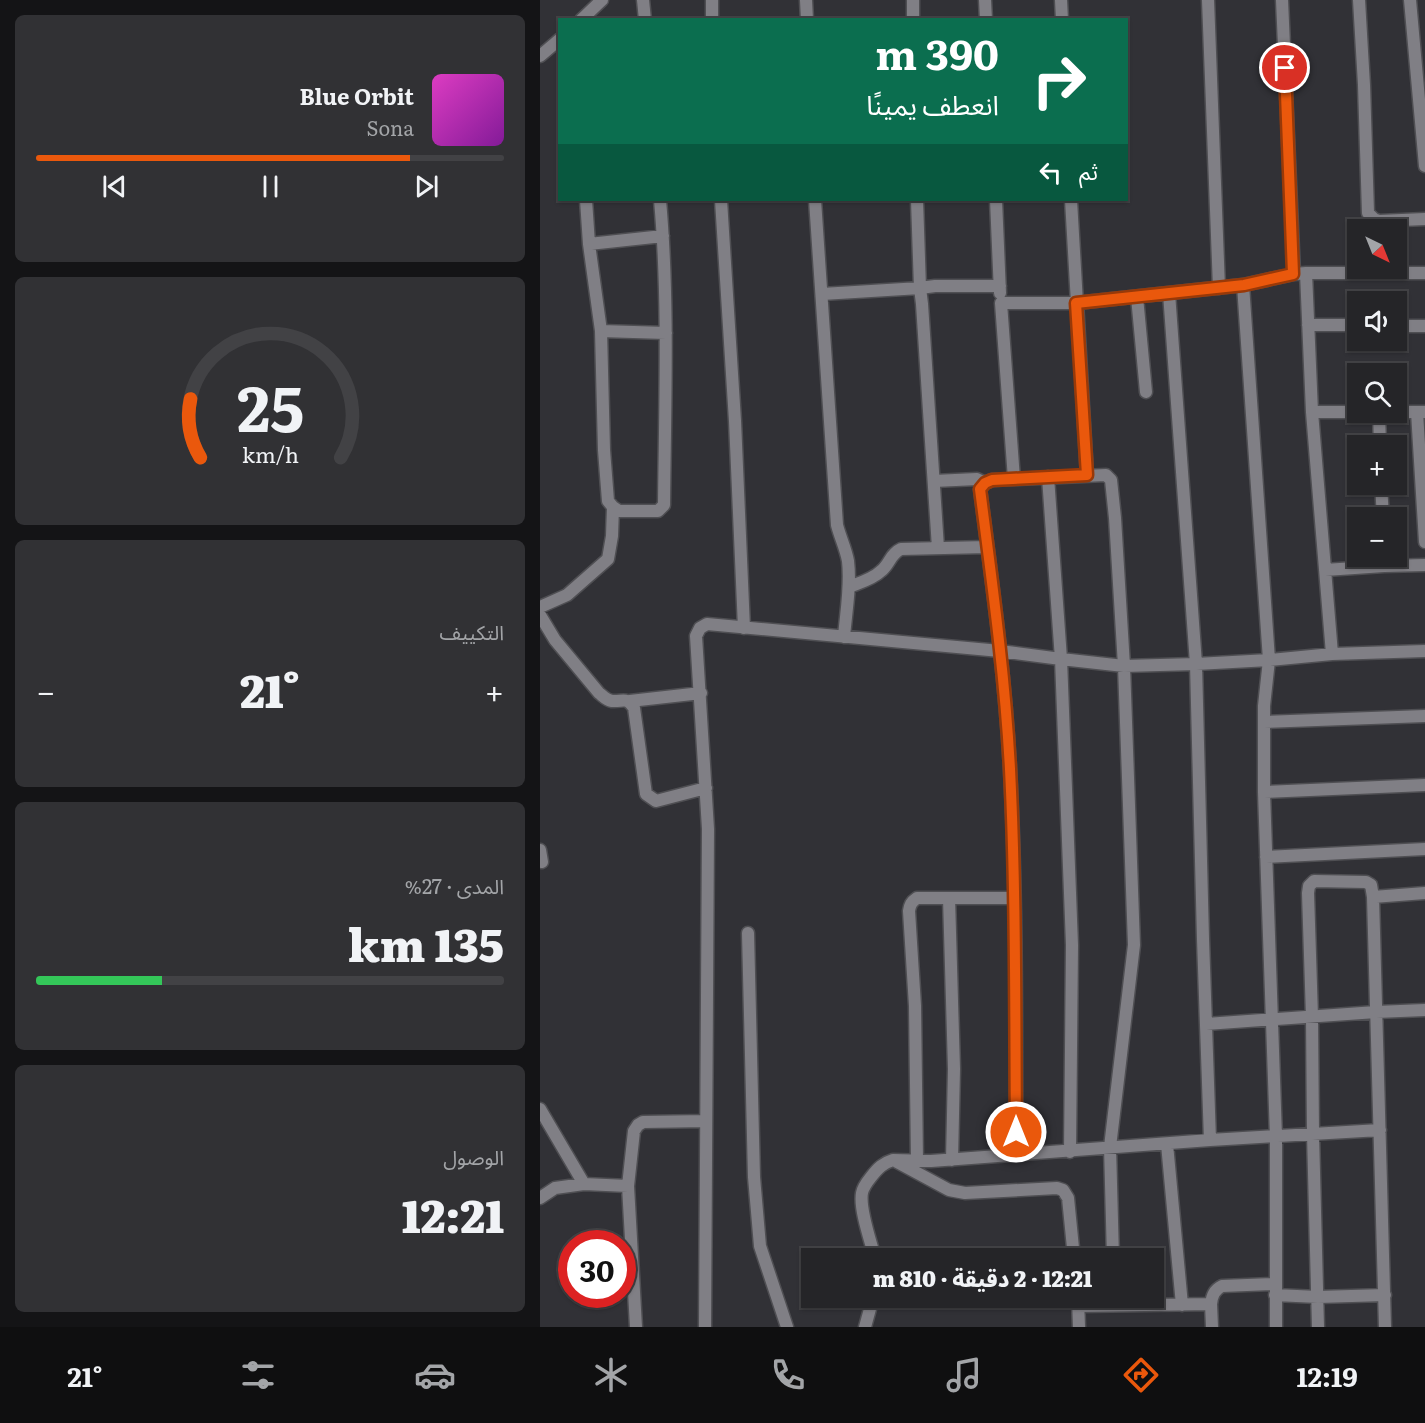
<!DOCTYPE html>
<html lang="ar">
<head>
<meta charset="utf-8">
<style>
	:root { --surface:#252528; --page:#313134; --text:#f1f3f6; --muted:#a3a5a8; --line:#424245; --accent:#ea580c }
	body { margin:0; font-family:Literata,"Noto Sans Arabic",serif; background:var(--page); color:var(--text); direction:rtl; height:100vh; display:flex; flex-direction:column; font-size:22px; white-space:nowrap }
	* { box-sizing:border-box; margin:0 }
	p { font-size:20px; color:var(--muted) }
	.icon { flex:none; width:33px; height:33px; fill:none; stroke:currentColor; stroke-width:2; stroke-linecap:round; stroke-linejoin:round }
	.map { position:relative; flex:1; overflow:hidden; direction:ltr }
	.panel { display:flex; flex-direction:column; gap:15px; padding:15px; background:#141416; width:540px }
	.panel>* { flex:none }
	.banner { position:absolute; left:18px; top:18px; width:570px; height:183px; border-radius:0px; box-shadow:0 2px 4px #0004,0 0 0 2px var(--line); direction:rtl; background:#0b6e4f; color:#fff; overflow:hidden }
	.needle { width:39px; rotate:137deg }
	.controls { position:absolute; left:807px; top:219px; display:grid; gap:12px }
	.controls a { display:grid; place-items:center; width:60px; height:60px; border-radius:0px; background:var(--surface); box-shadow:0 2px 4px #0004,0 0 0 2px var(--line); font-size:30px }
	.speed { position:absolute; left:18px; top:1230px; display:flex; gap:12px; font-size:30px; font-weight:700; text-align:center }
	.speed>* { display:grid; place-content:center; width:78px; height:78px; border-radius:50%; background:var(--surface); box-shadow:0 2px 4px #0004,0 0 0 2px var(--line); line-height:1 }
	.speed .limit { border:9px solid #d22; background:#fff; color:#111 }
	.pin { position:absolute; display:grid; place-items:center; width:51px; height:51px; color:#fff; margin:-26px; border:3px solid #fff; border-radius:50%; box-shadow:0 2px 6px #0007 }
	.me { position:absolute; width:66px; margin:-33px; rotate:0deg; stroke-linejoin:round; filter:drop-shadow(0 0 4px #0008) }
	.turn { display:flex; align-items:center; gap:21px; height:126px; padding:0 30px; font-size:27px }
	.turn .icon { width:78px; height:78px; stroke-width:2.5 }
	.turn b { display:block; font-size:42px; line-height:51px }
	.then { display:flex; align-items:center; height:57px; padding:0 30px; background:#0003; gap:12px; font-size:22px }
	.big { font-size:45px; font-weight:800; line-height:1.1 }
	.panel .widget { flex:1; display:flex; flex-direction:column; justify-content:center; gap:9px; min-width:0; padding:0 21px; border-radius:9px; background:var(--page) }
	.panel .dial { align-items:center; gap:0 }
	.dial svg { height:156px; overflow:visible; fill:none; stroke:var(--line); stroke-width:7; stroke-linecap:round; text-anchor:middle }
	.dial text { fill:var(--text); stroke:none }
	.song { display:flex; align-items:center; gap:18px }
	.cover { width:72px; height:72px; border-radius:9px; background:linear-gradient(135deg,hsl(310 70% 55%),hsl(290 70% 35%)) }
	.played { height:6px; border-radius:3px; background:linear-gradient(90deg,var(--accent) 80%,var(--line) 80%) }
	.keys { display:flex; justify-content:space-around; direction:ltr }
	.heat { display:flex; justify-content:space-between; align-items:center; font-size:33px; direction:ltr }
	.charge { height:9px; border-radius:4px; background:linear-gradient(90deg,#34c759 27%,var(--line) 0) }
	.trip { position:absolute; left:261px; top:1248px; width:363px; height:60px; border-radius:0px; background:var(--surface); box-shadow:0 2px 4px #0004,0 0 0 2px var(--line); font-weight:800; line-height:60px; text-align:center; direction:rtl }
	.dock { display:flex; height:96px; justify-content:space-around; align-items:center; background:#0f0f10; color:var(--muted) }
	.dock .icon { width:42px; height:42px }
	.dock .on { color:var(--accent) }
	.dock b { font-size:27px; color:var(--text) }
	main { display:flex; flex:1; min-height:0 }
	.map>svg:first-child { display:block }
</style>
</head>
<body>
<main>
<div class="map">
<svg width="885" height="1327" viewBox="0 0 885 1327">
	<rect width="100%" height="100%" fill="#313136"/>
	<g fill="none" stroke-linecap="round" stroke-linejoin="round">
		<defs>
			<path id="street" d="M103 0 105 20
				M172 0V20
				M266 0 267 20
				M373 0V20
				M445 0 446 20
				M521 0 522 20
				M668 0 679 288
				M742 0 754 274
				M819 0 824 85 828 213 834 219 839 221 885 219
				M870 0 885 166
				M41 20 62 0
				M0 56 20 39
				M46 200 49 244 61 331 64 450 68 501 73 507 79 511H118L124 505C125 404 129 301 120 200
				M181 200 195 421 204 628
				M275 200 297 525C300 537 306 549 308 561 311 586 306 612 304 637
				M456 200 460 293
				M531 200 547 475
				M49 244 123 236
				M766 273 772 412 792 654
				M703 285 729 660 724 706V792L736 1137V1327
				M629 293 656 664 663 939 670 1140
				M282 294 380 288 377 200
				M597 297 606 392
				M768 325H818
				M856 326H885
				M61 331 126 333
				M772 412H818
				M839 412 840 446
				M856 412H884
				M877 412 885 542
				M508 477 521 659 532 945 530 1152
				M474 479 461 303H536L703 285 754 274 766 273H885
				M394 481 437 479 445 483
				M841 484 843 518
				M398 548 382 304 380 288 395 286H460
				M785 570 844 566 885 565
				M309 587C319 583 333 579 341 571 350 564 350 554 361 549L447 547
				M0 607 27 595 68 559 72 536 73 507
				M0 615 15 640 59 693C63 696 66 700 72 701 83 702 86 696 94 708L106 794 116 801 166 788
				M90 701 161 693
				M724 722 885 716
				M724 792 885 785
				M0 850 2 862
				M726 857 885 849
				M409 898 414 1069 412 1160
				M208 933 214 1177 220 1246 247 1327
				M666 1024 836 1012 885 1010
				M0 1109 44 1184
				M627 1144 642 1305
				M476 1155C476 1027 477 898 470 769 465 675 452 582 440 489L445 483 452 480 566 475 571 480 575 518 584 666 594 945 570 1147 573 1258
				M377 1161 375 1006 369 911C370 905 371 902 377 898H474
				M357 1162 409 1190 425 1193 517 1188 523 1190 528 1198 534 1258
				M0 1198 15 1188 44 1184 88 1186
				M335 1258C331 1242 319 1209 322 1193 323 1187 327 1182 331 1177 338 1168 343 1163 353 1160L391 1161 670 1140 840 1130
				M735 1295 778 1297 845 1295
				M538 1299 539 1327
				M671 1304 672 1327
				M539 1306 671 1304C672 1296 674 1290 682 1286L735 1284
				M96 1327 88 1186 94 1131 98 1125 103 1122 166 1121
				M165 1327 168 829 156 636 160 628 167 624 460 651 521 659 584 666 656 664 729 660 792 654 885 651
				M325 1327 333 1298
				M778 1327 773 1134 772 1017 768 893 769 886 774 881 826 882 831 885 833 897
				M845 1327 833 897 885 893"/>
		</defs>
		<!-- street casing -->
		<use href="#street" stroke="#4f4f53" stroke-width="15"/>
		<!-- street -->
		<use href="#street" stroke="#807f85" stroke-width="12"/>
	</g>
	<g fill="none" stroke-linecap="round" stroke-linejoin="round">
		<defs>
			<path id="route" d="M476 1132C475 1011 476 890 470 769 465 675 452 582 440 489L445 483 452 480 547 475 536 303 704 285 753 274 745 68"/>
		</defs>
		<!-- route casing -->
		<use href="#route" stroke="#983908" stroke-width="15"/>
		<!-- route -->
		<use href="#route" stroke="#ea580c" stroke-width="10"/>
	</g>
</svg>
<div class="controls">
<a><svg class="needle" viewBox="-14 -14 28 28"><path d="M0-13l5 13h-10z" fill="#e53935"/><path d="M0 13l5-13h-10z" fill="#a3a5a8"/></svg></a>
<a><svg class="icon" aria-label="sound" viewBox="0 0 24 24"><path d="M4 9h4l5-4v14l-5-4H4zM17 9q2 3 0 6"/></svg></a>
<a><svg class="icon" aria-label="search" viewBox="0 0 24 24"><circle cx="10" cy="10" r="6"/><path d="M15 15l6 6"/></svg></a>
<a>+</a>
<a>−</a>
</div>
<div class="speed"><div class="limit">30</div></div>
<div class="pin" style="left:745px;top:68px;background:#d93025"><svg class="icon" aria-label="arrive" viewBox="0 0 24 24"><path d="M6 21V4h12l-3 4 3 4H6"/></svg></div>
<svg class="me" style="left:476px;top:1132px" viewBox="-20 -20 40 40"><circle r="17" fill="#ea580c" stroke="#fff" stroke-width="3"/><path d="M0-11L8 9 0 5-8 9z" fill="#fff"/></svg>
<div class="trip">12:21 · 2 دقيقة · 810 m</div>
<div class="banner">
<div class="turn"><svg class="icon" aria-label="right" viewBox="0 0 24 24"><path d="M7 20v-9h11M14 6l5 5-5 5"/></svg><div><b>390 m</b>انعطف يمينًا</div></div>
<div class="then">ثم<svg class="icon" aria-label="left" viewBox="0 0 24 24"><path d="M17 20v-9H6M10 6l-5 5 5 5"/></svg></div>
</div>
</div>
<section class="panel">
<div class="widget">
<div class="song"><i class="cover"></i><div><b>Blue Orbit</b><p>Sona</p></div></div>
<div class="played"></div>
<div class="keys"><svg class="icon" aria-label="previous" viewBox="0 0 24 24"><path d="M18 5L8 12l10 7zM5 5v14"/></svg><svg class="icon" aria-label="pause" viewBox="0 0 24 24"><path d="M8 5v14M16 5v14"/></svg><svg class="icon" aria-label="next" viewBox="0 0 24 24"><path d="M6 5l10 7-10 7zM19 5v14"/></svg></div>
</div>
<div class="widget dial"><svg viewBox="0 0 100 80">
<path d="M14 69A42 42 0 1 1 86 69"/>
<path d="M14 69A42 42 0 0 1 9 39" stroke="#ea580c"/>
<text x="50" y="56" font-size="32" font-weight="700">25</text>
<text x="50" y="72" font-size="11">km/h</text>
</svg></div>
<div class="widget"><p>التكييف</p>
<div class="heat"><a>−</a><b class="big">21°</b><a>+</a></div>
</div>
<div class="widget"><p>المدى · 27%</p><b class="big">135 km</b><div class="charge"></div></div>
<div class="widget"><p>الوصول</p><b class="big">12:21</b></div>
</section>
</main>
<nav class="dock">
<b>12:19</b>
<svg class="icon on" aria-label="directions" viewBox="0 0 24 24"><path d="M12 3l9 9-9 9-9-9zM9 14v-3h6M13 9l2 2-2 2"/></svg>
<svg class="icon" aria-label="music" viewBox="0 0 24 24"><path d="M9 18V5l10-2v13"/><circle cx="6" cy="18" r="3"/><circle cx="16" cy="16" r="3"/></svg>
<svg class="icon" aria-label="phone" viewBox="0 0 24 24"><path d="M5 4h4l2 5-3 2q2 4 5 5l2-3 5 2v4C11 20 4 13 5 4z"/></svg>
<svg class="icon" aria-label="climate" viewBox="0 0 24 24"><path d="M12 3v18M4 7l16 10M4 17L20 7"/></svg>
<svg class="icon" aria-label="car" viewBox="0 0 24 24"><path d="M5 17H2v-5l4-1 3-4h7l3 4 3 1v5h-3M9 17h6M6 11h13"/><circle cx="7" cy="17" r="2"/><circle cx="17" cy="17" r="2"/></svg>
<svg class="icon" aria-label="filters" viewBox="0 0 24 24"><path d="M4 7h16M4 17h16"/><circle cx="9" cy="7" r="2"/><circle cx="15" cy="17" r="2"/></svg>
<b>21°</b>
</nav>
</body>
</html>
